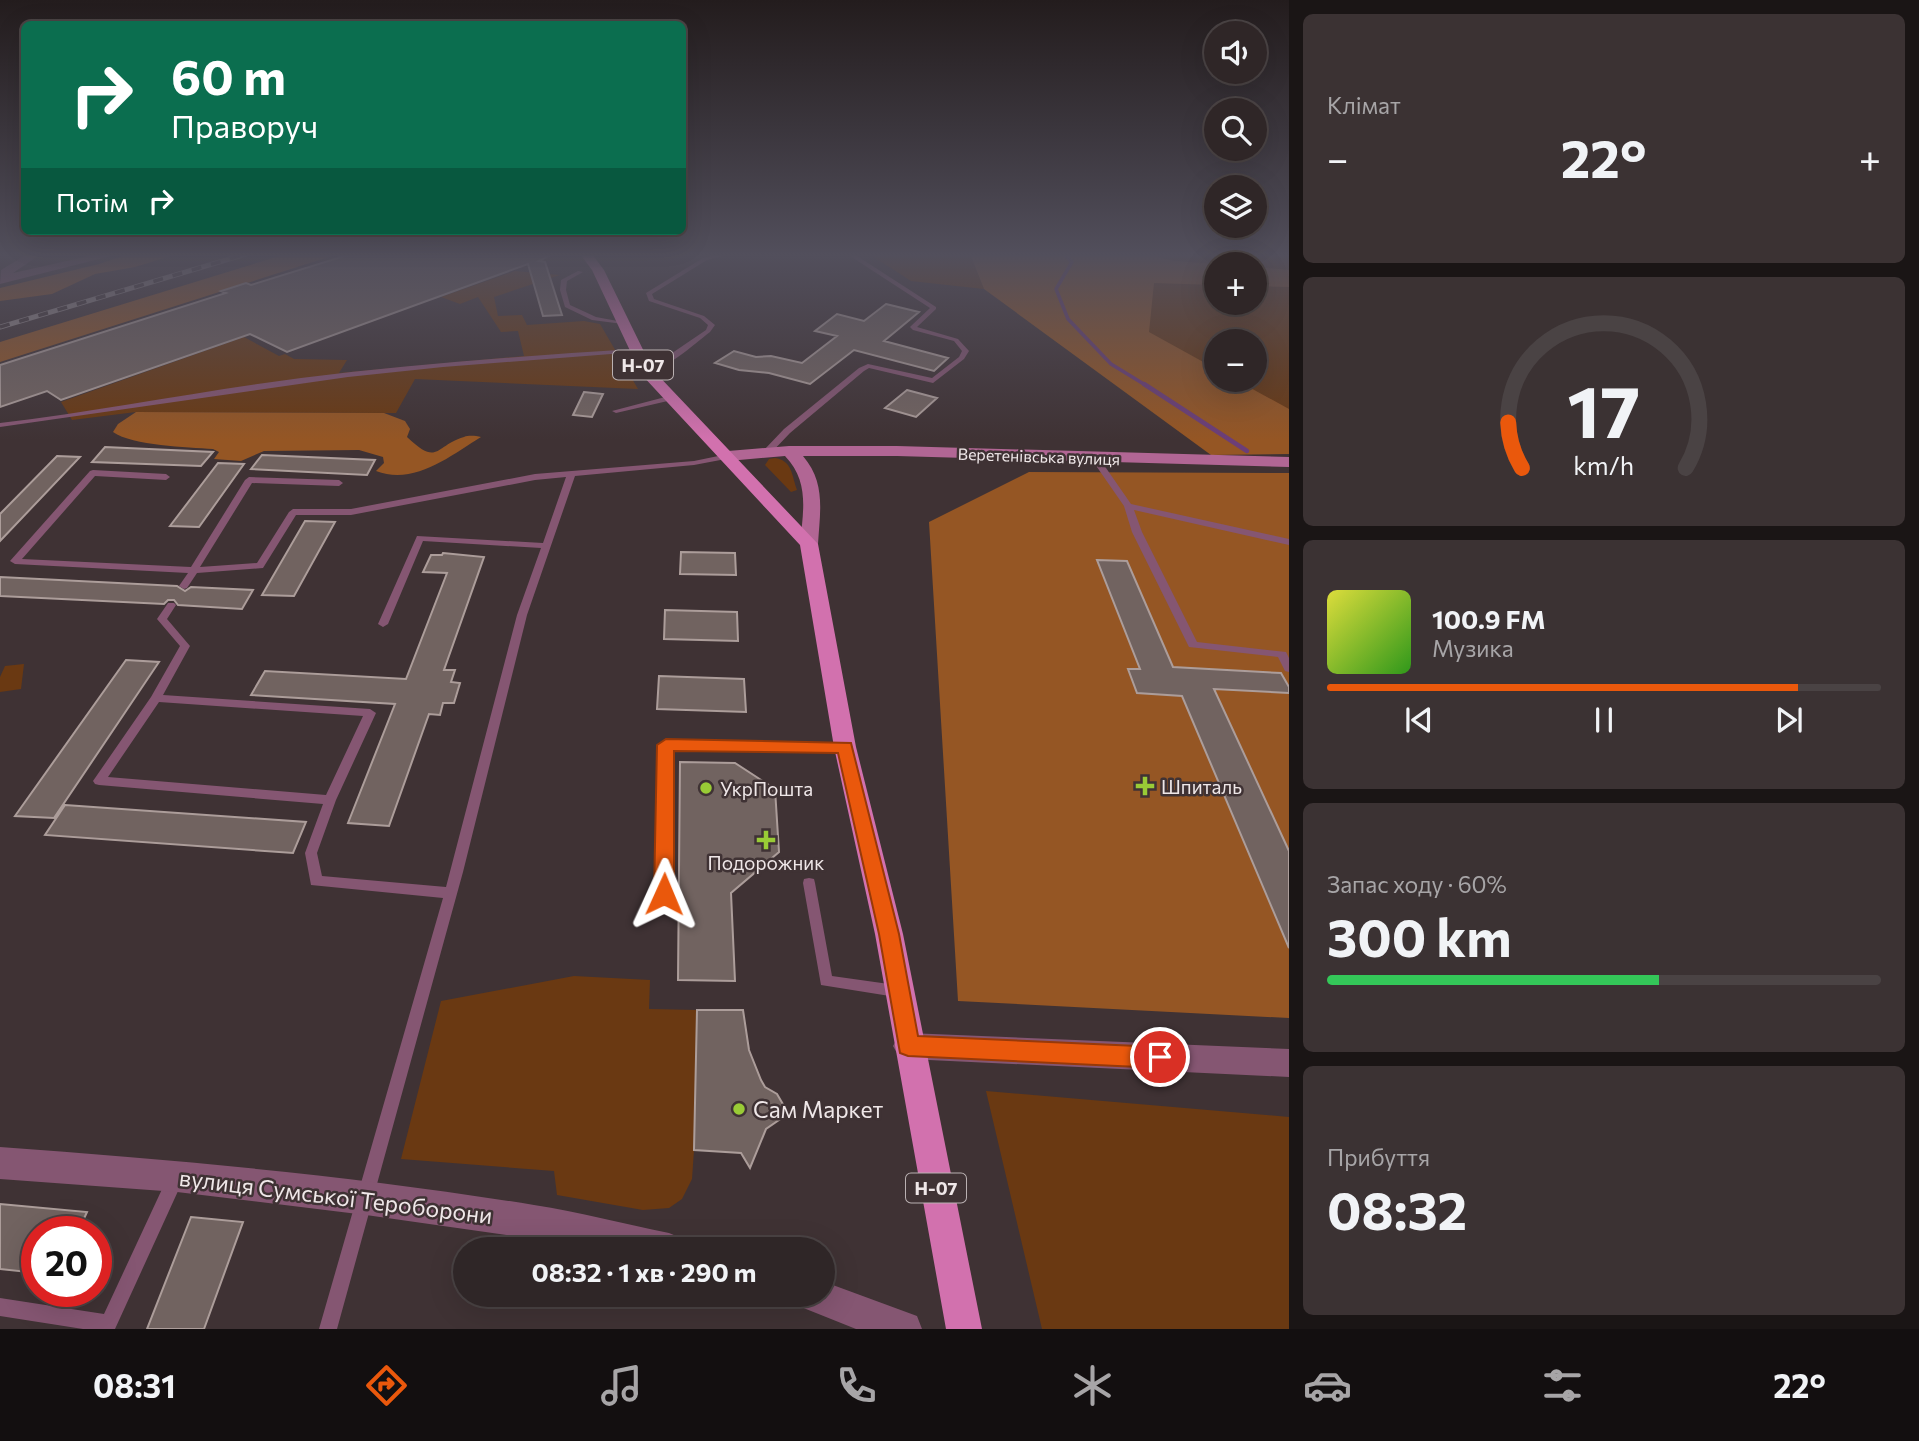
<!DOCTYPE html>
<html lang="uk">
<head>
<meta charset="utf-8">
<style>
	:root { --surface:#2f2627; --page:#3b3233; --text:#f1f3f6; --muted:#a7a5a7; --line:#4a4344; --accent:#ea580c }
	body { margin:0; font-family:Commissioner,sans-serif; background:var(--page); color:var(--text); height:100vh; display:flex; flex-direction:column; font-size:26px; white-space:nowrap }
	* { box-sizing:border-box; margin:0 }
	p { font-size:23px; color:var(--muted) }
	.icon { flex:none; width:38px; height:38px; fill:none; stroke:currentColor; stroke-width:2; stroke-linecap:round; stroke-linejoin:round }
	.map { position:relative; flex:1; overflow:hidden }
	.sheet { display:flex; flex-direction:column; gap:14px; padding:14px; background:#1a1515; width:630px }
	.sheet>* { flex:none }
	.banner { position:absolute; left:21px; top:21px; width:665px; height:214px; border-radius:10px; box-shadow:0 7px 28px #0002,0 0 0 2px var(--line); background:#0b6e4f; color:#fff; overflow:hidden }
	.buttons { position:absolute; left:1204px; top:21px; display:grid; gap:14px }
	.buttons a { display:grid; place-items:center; width:63px; height:63px; border-radius:50%; background:var(--surface); box-shadow:0 7px 28px #0002,0 0 0 2px var(--line); font-size:35px }
	.speed { position:absolute; left:21px; top:1216px; display:flex; gap:14px; font-size:35px; font-weight:700; text-align:center }
	.speed>* { display:grid; place-content:center; width:91px; height:91px; border-radius:50%; background:var(--surface); box-shadow:0 7px 28px #0002,0 0 0 2px var(--line); line-height:1 }
	.speed .limit { border:10px solid #d22; background:#fff; color:#111 }
	.pin { position:absolute; display:grid; place-items:center; width:60px; height:60px; color:#fff; margin:-30px; border:4px solid #fff; border-radius:50%; box-shadow:0 2px 7px #0007 }
	.me { position:absolute; width:77px; margin:-38px; rotate:1deg; stroke-linejoin:round; filter:drop-shadow(0 0 5px #0008) }
	.turn { display:flex; align-items:center; gap:24px; height:147px; padding:0 35px; font-size:32px }
	.turn .icon { width:91px; height:91px; stroke-width:2.5 }
	.turn b { display:block; font-size:49px; line-height:60px }
	.then { display:flex; align-items:center; height:66px; padding:0 35px; background:#0003; gap:14px; font-size:26px }
	.big { font-size:52px; font-weight:700; line-height:1.1 }
	.sheet .tile { flex:1; display:flex; flex-direction:column; justify-content:center; gap:10px; min-width:0; padding:0 24px; border-radius:10px; background:var(--page) }
	.sheet .dial { align-items:center; gap:0 }
	.dial svg { height:182px; overflow:visible; fill:none; stroke:var(--line); stroke-width:7; stroke-linecap:round; text-anchor:middle }
	.dial text { fill:var(--text); stroke:none }
	.song { display:flex; align-items:center; gap:21px }
	.cover { width:84px; height:84px; border-radius:10px; background:linear-gradient(135deg,hsl(60 70% 55%),hsl(110 70% 35%)) }
	.played { height:7px; border-radius:4px; background:linear-gradient(90deg,var(--accent) 85%,var(--line) 85%) }
	.keys { display:flex; justify-content:space-around; direction:ltr }
	.heat { display:flex; justify-content:space-between; align-items:center; font-size:38px; direction:ltr }
	.charge { height:10px; border-radius:5px; background:linear-gradient(90deg,#34c759 60%,var(--line) 0) }
	.trip { position:absolute; left:453px; top:1237px; width:382px; height:70px; border-radius:35px; background:var(--surface); box-shadow:0 7px 28px #0002,0 0 0 2px var(--line); font-weight:700; line-height:70px; text-align:center }
	.menu { display:flex; height:112px; justify-content:space-around; align-items:center; background:#130f10; color:var(--muted) }
	.menu .icon { width:49px; height:49px }
	.menu .active { color:var(--accent) }
	.menu b { font-size:32px; color:var(--text) }
	main { display:flex; flex:1; min-height:0 }
	.map>svg:first-child { display:block }
</style>
</head>
<body>
<main>
<div class="map">
<svg width="1289" height="1329" viewBox="0 0 1289 1329">
	<rect width="100%" height="100%" fill="#3f3234"/>
	<!-- green -->
	<path fill="#6a3912" fill-rule="evenodd" d="M869 254H970L984 289 911 281Z
		M1066 254H1289V446L1233 444ZM1216 264H1255V303H1216ZM1216 341H1255V380H1216Z
		M515 271 560 275 494 297 498 316 522 315 527 325 584 321 600 324 638 389 415 379 396 413 136 412 72 420 61 402 244 337 279 356 285 354 294 359 347 360 339 373 524 356 518 331 501 332 478 297 460 304 441 297Z
		M775 458C792 460 792 476 797 490L791 492 765 465 769 459Z
		M24 664 21 689 0 692V677L5 666Z
		M574 976 650 980 649 1009 697 1010 694 1150 692 1179 682 1199 669 1208 643 1210 557 1195 554 1171 401 1159 441 1001Z
		M986 1091 1289 1117V1329H1042Z"/>
	<!-- forest -->
	<path fill="#955624" d="M129 254H177L135 267 95 274 52 294 0 301V288L99 264Z
		M286 254H338L0 362V342Z
		M970 254H1143L1175 261 1216 264V285L1154 283 1149 332 1216 369V380H1236L1289 409V454L1211 455 984 289Z
		M1255 267 1289 270V287L1255 286Z
		M136 412 384 413 405 421 410 429 407 437C439 467 434 446 464 437 469 435 476 436 481 437 450 456 414 486 376 471L384 463 383 457 359 450 264 451 241 461 214 459 219 452 213 449C187 447 133 446 113 432L118 424Z
		M1029 472 1289 473V1018L958 1001 929 522Z"/>
	<g fill="none" stroke-linecap="round" stroke-linejoin="round">
		<!-- stream-far1 -->
		<path stroke="#6c3e77" stroke-width="3.5" d="M1064 254 1072 262 1056 289 1068 319 1111 364 1147 386"/>
		<!-- stream -->
		<path stroke="#6c3e77" stroke-width="4.5" d="M1144 384 1247 451"/>
	</g>
	<!-- building -->
	<path fill="#716360" stroke="#ac9d9a" stroke-width="2" d="M351 254H552L539 261 545 262 562 315 543 316 528 264 287 352 250 334 61 400 47 391 0 407V365L226 293 221 291 246 283 251 285Z
		M886 304 919 312 884 341 948 358 934 371 854 350 810 384 769 373 739 370 715 363 734 351 756 357 771 356 802 363 837 336 815 331 837 314 864 321Z
		M907 390 937 398 916 417 885 408Z
		M584 392 603 394 592 417 573 415Z
		M105 447 213 452 201 466 92 462Z
		M262 455 375 460 367 475 251 469Z
		M57 456 80 457 0 541V514Z
		M218 463 244 464 199 527 170 526Z
		M305 521 335 522 294 596 262 595Z
		M681 552 735 553 736 575 680 574Z
		M443 553 484 557 444 670H455L451 682 460 683 454 703H443L440 715 429 714 389 826 348 823 395 704 251 695 265 671 406 679 447 573 423 572 431 555H442Z
		M1097 560 1127 561 1173 667 1281 673 1289 687V693L1214 689 1289 851V948L1182 696 1137 693 1128 669H1140Z
		M0 577 177 586 185 591 191 587 253 590 242 609 178 605 174 600H168L164 604 0 596Z
		M665 610 737 612 738 641 664 639Z
		M126 660 159 662 54 818 15 816Z
		M659 676 744 679 746 712 657 709Z
		M680 762 735 763 775 789 779 852 731 893 735 981 678 980Z
		M65 805 306 822 293 853 45 835Z
		M697 1010H743L749 1050 761 1080 765 1087 777 1094 784 1106 782 1118 766 1129 750 1168 741 1153 694 1150Z
		M0 1204 87 1212 78 1232H37V1273L0 1269Z
		M191 1217 243 1222 204 1329H147Z"/>
	<g fill="none" stroke-linecap="round" stroke-linejoin="round">
		<!-- lane -->
		<path fill="#855672" fill-rule="evenodd" d="M721 254H731L707 260 652 294 654 299 704 316 715 325 710 332C693 345 664 372 643 373V369L656 364 706 330 708 325 700 318 649 301 646 293 703 258Z
			M847 254H854L936 307V309L917 327 958 339 969 351 964 359 933 383 869 368 864 371 790 433 770 454H764V450L784 429 859 368 868 364 932 378 959 357 962 351 954 341 913 330 910 327 911 326 930 308Z
			M578 271 583 272 567 281 566 290 570 305 596 317 623 322V324L592 320 565 307 560 290 561 280Z
			M635 349 637 350V352L443 367 348 377 0 427V423C101 411 200 391 301 378 412 364 523 356 635 349Z
			M669 396 673 398 672 400 616 413 612 411Z
			M728 454H731V458L694 465 575 476 527 615 463 872 337 1329H319L443 898 311 885 305 853 323 804 99 785 95 784 93 781 151 697 180 646 157 619 168 603H174L176 605 167 619 190 646 163 695 370 709 376 713 336 800 317 853 322 876 446 887 517 615 541 548 423 541 388 624 383 627 378 624 417 536 543 543 566 477 535 480 351 515H296L263 568 197 573 187 588 184 589 179 586 188 573 15 564 10 561 90 471 93 470 166 474 170 477 166 480 95 476 22 559 191 567 245 480 249 477 339 480 343 483 339 486 252 483 200 567 257 563 289 512 293 509H351L535 474 694 461ZM159 702 363 716 326 795 108 777Z
			M1091 455H1097L1131 504 1289 539V545L1134 510 1142 532 1197 642 1286 652 1289 658V672L1285 671 1278 657 1189 647 1132 532 1124 506 1090 457Z
			M666 741 845 743 849 744 851 747 849 750 845 751 672 749 671 894 669 898 664 899 659 898 657 894 660 745 662 742Z
			M809 878 814 879 815 883 832 976 896 985 901 987 903 991 901 995 896 997 821 985 803 883 804 879Z
			M176 1170 182 1172 184 1178 115 1329H83L0 1316V1298L104 1314 170 1172Z"/>
		<!-- street -->
		<path fill="#855672" fill-rule="evenodd" d="M27 254H41L13 273 98 254H119L0 284 1 270Z
			M908 1033 1289 1049V1077L908 1059 898 1055 893 1046 898 1037Z
			M0 1147C178 1160 357 1176 534 1205 579 1212 624 1224 669 1233L681 1238 686 1250H586L535 1239 366 1215 177 1192 0 1179Z
			M822 1281 917 1316 922 1329H856L801 1307 795 1295H822Z"/>
		<!-- secondary -->
		<path fill="#b16694" fill-rule="evenodd" d="M789 446H897L1289 457V467L897 456H803C826 483 820 511 818 544L809 549 800 544C803 512 810 482 785 456L728 461 720 456 728 451Z"/>
		<!-- primary -->
		<path fill="#d271ae" fill-rule="evenodd" d="M580 254H592L604 270 653 370 818 544 856 747 903 934 982 1329H946L875 934 834 747 800 545 641 374 592 270Z"/>
		<defs>
			<path id="rail" d="M0 327 246 254"/>
		</defs>
		<!-- rail casing -->
		<use href="#rail" stroke="#9a9091" stroke-width="5"/>
		<!-- rail -->
		<use href="#rail" stroke="#3f3234" stroke-width="3.5" stroke-dasharray="10" stroke-linecap="butt"/>
	</g>
	<!-- sky -->
	<linearGradient id="sky" x2="0" y2="1"><stop stop-color="#231c1d"/><stop offset="0.58" stop-color="#524f5c"/><stop offset="1" stop-color="#524f5c" stop-opacity="0"/></linearGradient>
	<rect width="1289" height="440" fill="url(#sky)"/>
	<!-- route -->
	<path fill="#ea580c" stroke="#983908" stroke-width="2" d="M666 739 851 743 899 934 918 1036 1160 1047 1168 1050 1171 1057 1168 1065 1160 1068 908 1056 900 1053 879 934 838 753 674 751V894L671 900 664 902 657 900 654 894 657 745Z"/>
	<!-- markers -->
	<g fill="#99cb36" stroke="#3f3234" stroke-width="2.5">
		<path d="M1141.5 775.5h7v7h7v7h-7v7h-7v-7h-7v-7h7z"/>
		<circle cx="706" cy="788" r="7"/>
		<path d="M762.5 829.5h7v7h7v7h-7v7h-7v-7h-7v-7h7z"/>
		<circle cx="739" cy="1109" r="7"/>
	</g>
	<g text-anchor="middle" dominant-baseline="central" stroke-width="5" stroke-linejoin="round" paint-order="stroke">
		<!-- far-street labels -->
		<g font-size="16" fill="#efe7e8" stroke="#3f3234">
			<text transform="translate(1039 456) rotate(2)">Веретенівська вулиця</text>
		</g>
		<!-- shield labels -->
		<g fill="#3f3234" stroke="#bab1b2" stroke-width="2">
			<rect x="613" y="350.5" width="60" height="29" rx="5"/>
			<rect x="906" y="1173.5" width="60" height="29" rx="5"/>
		</g>
		<g font-size="18" font-weight="bold" fill="#efe7e8">
			<text x="643" y="365">Н-07</text>
			<text x="936" y="1188">Н-07</text>
		</g>
		<!-- poi labels -->
		<g font-size="19" fill="#efe7e8" stroke="#3f3234" text-anchor="start">
			<text x="1161" y="786">Шпиталь</text>
			<text x="720" y="788">УкрПошта</text>
			<text x="766" y="862" text-anchor="middle">Подорожник</text>
		</g>
		<!-- near-poi labels -->
		<g font-size="23" fill="#efe7e8" stroke="#3f3234" text-anchor="start">
			<text x="753" y="1109">Сам Маркет</text>
		</g>
		<!-- near-street labels -->
		<g font-size="23" fill="#efe7e8" stroke="#3f3234">
			<text transform="translate(336 1196) rotate(7)">вулиця Сумської Тероборони</text>
		</g>
	</g>
</svg>
<div class="buttons">
<a><svg class="icon" aria-label="sound" viewBox="0 0 24 24"><path d="M4 9h4l5-4v14l-5-4H4zM17 9q2 3 0 6"/></svg></a>
<a><svg class="icon" aria-label="search" viewBox="0 0 24 24"><circle cx="10" cy="10" r="6"/><path d="M15 15l6 6"/></svg></a>
<a><svg class="icon" aria-label="layers" viewBox="0 0 24 24"><path d="M12 4l9 5-9 5-9-5zM3 14l9 5 9-5"/></svg></a>
<a>+</a>
<a>−</a>
</div>
<div class="speed"><div class="limit">20</div></div>
<div class="pin" style="left:1160px;top:1057px;background:#d93025"><svg class="icon" aria-label="arrive" viewBox="0 0 24 24"><path d="M6 21V4h12l-3 4 3 4H6"/></svg></div>
<svg class="me" style="left:664px;top:894px" viewBox="-20 -20 40 40"><path d="M0-17L14 15 0 8-14 15z" fill="#ea580c" stroke="#fff" stroke-width="4"/></svg>
<div class="trip">08:32 · 1 хв · 290 m</div>
<div class="banner">
<div class="turn"><svg class="icon" aria-label="right" viewBox="0 0 24 24"><path d="M7 20v-9h11M14 6l5 5-5 5"/></svg><div><b>60 m</b>Праворуч</div></div>
<div class="then">Потім<svg class="icon" aria-label="right" viewBox="0 0 24 24"><path d="M7 20v-9h11M14 6l5 5-5 5"/></svg></div>
</div>
</div>
<section class="sheet">
<div class="tile"><p>Клімат</p>
<div class="heat"><a>−</a><b class="big">22°</b><a>+</a></div>
</div>
<div class="tile dial"><svg viewBox="0 0 100 80">
<path d="M14 69A42 42 0 1 1 86 69"/>
<path d="M14 69A42 42 0 0 1 8 49" stroke="#ea580c"/>
<text x="50" y="56" font-size="32" font-weight="700">17</text>
<text x="50" y="72" font-size="11">km/h</text>
</svg></div>
<div class="tile">
<div class="song"><i class="cover"></i><div><b>100.9 FM</b><p>Музика</p></div></div>
<div class="played"></div>
<div class="keys"><svg class="icon" aria-label="previous" viewBox="0 0 24 24"><path d="M18 5L8 12l10 7zM5 5v14"/></svg><svg class="icon" aria-label="pause" viewBox="0 0 24 24"><path d="M8 5v14M16 5v14"/></svg><svg class="icon" aria-label="next" viewBox="0 0 24 24"><path d="M6 5l10 7-10 7zM19 5v14"/></svg></div>
</div>
<div class="tile"><p>Запас ходу · 60%</p><b class="big">300 km</b><div class="charge"></div></div>
<div class="tile"><p>Прибуття</p><b class="big">08:32</b></div>
</section>
</main>
<nav class="menu">
<b>08:31</b>
<svg class="icon active" aria-label="directions" viewBox="0 0 24 24"><path d="M12 3l9 9-9 9-9-9zM9 14v-3h6M13 9l2 2-2 2"/></svg>
<svg class="icon" aria-label="music" viewBox="0 0 24 24"><path d="M9 18V5l10-2v13"/><circle cx="6" cy="18" r="3"/><circle cx="16" cy="16" r="3"/></svg>
<svg class="icon" aria-label="phone" viewBox="0 0 24 24"><path d="M5 4h4l2 5-3 2q2 4 5 5l2-3 5 2v4C11 20 4 13 5 4z"/></svg>
<svg class="icon" aria-label="climate" viewBox="0 0 24 24"><path d="M12 3v18M4 7l16 10M4 17L20 7"/></svg>
<svg class="icon" aria-label="car" viewBox="0 0 24 24"><path d="M5 17H2v-5l4-1 3-4h7l3 4 3 1v5h-3M9 17h6M6 11h13"/><circle cx="7" cy="17" r="2"/><circle cx="17" cy="17" r="2"/></svg>
<svg class="icon" aria-label="filters" viewBox="0 0 24 24"><path d="M4 7h16M4 17h16"/><circle cx="9" cy="7" r="2"/><circle cx="15" cy="17" r="2"/></svg>
<b>22°</b>
</nav>
</body>
</html>
